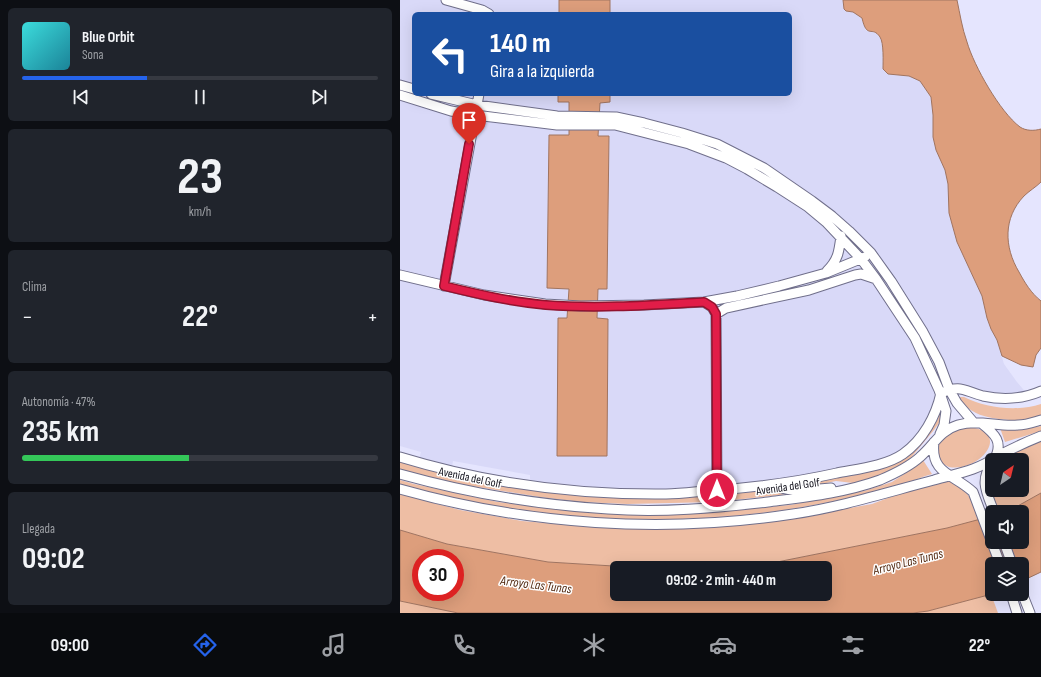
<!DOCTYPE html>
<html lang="es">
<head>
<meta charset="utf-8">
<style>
	:root { --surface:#171b24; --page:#20242c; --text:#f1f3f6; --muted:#9ea1a6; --line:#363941; --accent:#2563eb }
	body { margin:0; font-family:"Sofia Sans Condensed",sans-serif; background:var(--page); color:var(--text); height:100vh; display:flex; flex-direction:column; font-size:15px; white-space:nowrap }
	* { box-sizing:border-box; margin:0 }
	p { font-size:13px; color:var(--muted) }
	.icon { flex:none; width:22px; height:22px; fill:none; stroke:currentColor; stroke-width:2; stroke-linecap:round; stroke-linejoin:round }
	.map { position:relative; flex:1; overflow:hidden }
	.panel { display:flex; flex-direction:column; gap:8px; padding:8px; background:#0d0f14; width:400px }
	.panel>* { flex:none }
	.guide { position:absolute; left:12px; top:12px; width:380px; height:84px; border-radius:6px; box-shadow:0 4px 16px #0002; background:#1a4fa0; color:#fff; overflow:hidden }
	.needle { width:26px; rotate:35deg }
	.controls { position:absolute; left:585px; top:453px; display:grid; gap:8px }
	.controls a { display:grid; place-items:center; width:44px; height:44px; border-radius:6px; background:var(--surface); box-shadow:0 4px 16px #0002; font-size:20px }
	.speed { position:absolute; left:12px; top:549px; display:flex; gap:8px; font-size:20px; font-weight:700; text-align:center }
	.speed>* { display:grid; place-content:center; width:52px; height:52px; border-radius:50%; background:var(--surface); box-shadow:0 4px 16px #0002; line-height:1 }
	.speed .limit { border:6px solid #d22; background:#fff; color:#111 }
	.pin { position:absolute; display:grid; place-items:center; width:34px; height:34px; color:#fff; margin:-41px -17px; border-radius:50% 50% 50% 0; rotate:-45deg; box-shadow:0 0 4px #0007 }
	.pin .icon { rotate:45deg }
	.me { position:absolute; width:44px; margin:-22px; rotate:0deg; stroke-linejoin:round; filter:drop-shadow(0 0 3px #0008) }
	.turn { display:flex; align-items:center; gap:14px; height:84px; padding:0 12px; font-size:18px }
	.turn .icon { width:52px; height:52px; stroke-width:2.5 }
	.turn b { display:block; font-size:28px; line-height:34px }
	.big { font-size:30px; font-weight:700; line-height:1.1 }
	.panel .tile { flex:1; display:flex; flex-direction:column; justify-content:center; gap:6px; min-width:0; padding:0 14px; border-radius:6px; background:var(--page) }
	.panel .dial { align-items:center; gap:0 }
	.dial b { font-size:52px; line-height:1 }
	.song { display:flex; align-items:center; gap:12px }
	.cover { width:48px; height:48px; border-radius:6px; background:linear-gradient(135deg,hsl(180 70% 55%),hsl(190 70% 35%)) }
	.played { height:4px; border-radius:2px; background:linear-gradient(90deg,var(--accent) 35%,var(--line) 35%) }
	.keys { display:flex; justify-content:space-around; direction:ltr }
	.heat { display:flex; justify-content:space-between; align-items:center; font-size:22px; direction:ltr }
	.charge { height:6px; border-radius:3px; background:linear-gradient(90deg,#34c759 47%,var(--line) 0) }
	.trip { position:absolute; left:210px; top:561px; width:222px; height:40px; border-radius:6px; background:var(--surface); box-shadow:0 4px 16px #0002; font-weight:700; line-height:40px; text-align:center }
	.tab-bar { display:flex; height:64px; justify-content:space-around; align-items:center; background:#090b0e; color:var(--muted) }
	.tab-bar .icon { width:28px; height:28px }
	.tab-bar .current { color:var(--accent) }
	.tab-bar b { font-size:18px; color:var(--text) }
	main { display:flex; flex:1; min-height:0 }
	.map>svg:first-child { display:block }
</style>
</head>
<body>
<main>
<section class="panel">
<div class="tile">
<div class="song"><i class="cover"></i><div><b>Blue Orbit</b><p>Sona</p></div></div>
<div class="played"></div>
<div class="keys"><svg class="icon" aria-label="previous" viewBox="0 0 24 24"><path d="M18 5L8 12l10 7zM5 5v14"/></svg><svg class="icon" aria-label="pause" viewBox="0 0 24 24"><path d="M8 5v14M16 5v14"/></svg><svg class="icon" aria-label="next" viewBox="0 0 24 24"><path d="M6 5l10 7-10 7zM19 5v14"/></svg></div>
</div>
<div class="tile dial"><b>23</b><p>km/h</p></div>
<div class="tile"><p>Clima</p>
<div class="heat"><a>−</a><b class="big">22°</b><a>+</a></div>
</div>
<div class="tile"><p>Autonomía · 47%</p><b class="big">235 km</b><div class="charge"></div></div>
<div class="tile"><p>Llegada</p><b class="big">09:02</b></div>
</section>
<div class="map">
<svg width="641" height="613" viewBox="0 0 641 613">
	<rect width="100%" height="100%" fill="#e5e5fe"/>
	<!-- built -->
	<path fill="#d9d9f8" d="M0 0H159V14H14V94H158V102H169V136H149L147 288 169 289 167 318H158L208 319H197L198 289H207L209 137 198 136 200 103 209 102 210 94H390V14H210V0H443L444 9 446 11 453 12 462 18 465 29 467 31 476 33 481 39 488 74 509 76 520 81 531 97 536 150 545 170 548 184 557 242 582 296 587 318 591 329 597 340 604 364 617 382 628 395 601 394 554 384 534 391 535 400 529 420 509 444 488 458 421 473 327 486 246 490 217 489 130 481V475L53 461 52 467 19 459 21 452 0 446Z"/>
	<!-- green -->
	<path fill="#eebea4" d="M560 397H564C586 408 617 412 641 404V417C624 422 592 421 576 413 570 410 564 405 559 400Z
		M540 408H542L541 420 534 430 510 459 494 470 475 477 453 483 436 481 402 488 388 486 490 464C512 456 522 442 535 424L538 419Z
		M641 426V431L605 442 600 428 626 429Z
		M569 427C613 432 579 473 549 467 547 466 543 464 541 463 540 459 537 454 537 450 538 436 558 429 569 427Z
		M641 441V493L607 512H599L588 485 592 468V490H622V460H599L617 449Z
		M523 460 532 474C521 477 511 482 501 485 483 490 465 494 448 498 321 527 185 526 59 499 39 495 19 491 0 485V480L14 484 98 502 170 511 218 514 266 515 390 505 464 491 492 482 512 469Z
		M0 462 58 477 101 486 141 491 227 498 312 496 362 491 389 494 315 502 227 504 181 502 140 497 59 484 0 470Z
		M547 480C569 490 571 498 580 520L547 528 372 563 307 567 246 568 148 562 47 544 0 530V494L60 510 122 521 192 527 284 529 389 519 472 504 528 483Z
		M591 594 598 613H513L528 611Z
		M0 601 58 613H0Z"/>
	<!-- water -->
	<path fill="#dd9e7c" stroke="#a07460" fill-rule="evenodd" d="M159 0H210V14H159Z
		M443 0H557C560 14 562 28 567 42 574 66 600 112 620 127 626 131 634 131 641 129V182C636 187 629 191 624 196 603 218 604 247 619 272 625 283 631 293 641 301V348L636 355 633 367 621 365 602 356 597 340 591 329 587 318 582 296 557 242 552 224 549 213 548 184 545 170 536 150 533 137V115L531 97 520 81 509 76 488 74 483 69C483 62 484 43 480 37 472 25 467 40 462 18L453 12 446 11 444 9Z
		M158 94H210V102L200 103 198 136H209L207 289H198L197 318 208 319 207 456H157L158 318H167L169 289 147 288 149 135H169V102H158Z
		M641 493V572L622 581V564H592V594L528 611 513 613H58L0 601V530L47 544 148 562 246 568 307 567 372 563 547 528 592 516V542H622V512H607ZM21 558H55V592H21ZM217 568H425V594H217Z"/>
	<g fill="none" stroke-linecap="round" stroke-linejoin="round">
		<defs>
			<path id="minor" d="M46 0 82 10 89 14
				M0 85 14 89
				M31 94 77 105 157 116 216 117 244 123 282 133 317 144 364 168 412 201 432 216 449 231 471 253 491 281 523 332 539 362 549 389 557 403 574 423
				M0 95 51 111 75 115 157 125H215L289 144 326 158 347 169 377 187 408 207 426 222 461 259 476 279 515 338 539 390 546 411 544 425 540 434
				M427 271C438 260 439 252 441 236
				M0 275 84 295 145 304 181 306 244 305 304 302 337 296 379 286 426 273 465 257
				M44 286 79 94
				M304 302 312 307 316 314 317 490
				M316 314 326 308 409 290 455 275 461 274 476 279
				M581 423C595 434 604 442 594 460
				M534 442C530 474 554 474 573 492L600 564
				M0 457C85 483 177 495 266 494 283 494 300 491 317 490 358 487 397 482 437 473 457 469 486 466 503 454 523 440 536 416 541 393 561 384 564 391 583 396 602 400 623 399 641 391
				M592 463C579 481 587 493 594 512
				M0 474C68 493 138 505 208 509 261 513 316 508 368 502 406 497 444 493 480 480 494 474 509 467 520 457 535 444 539 431 558 425 578 419 598 427 618 425 626 425 634 422 641 420
				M377 487 396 491 431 488
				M0 489C127 525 263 534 393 514 441 507 488 492 534 480 547 476 560 474 573 469 581 466 589 462 596 457 611 449 626 442 641 436
				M604 542 612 564
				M622 593 630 613
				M611 594 617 613"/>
		</defs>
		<!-- minor casing -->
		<use href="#minor" stroke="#706f8b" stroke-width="11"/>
		<!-- minor -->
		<use href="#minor" stroke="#fff" stroke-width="9"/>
	</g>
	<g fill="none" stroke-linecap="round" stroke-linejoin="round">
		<defs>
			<path id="route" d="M69 144 44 286C77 294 111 302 146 305 199 309 252 305 304 302L312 307 316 314 317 490"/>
		</defs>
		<!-- route casing -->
		<use href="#route" stroke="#92132f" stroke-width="10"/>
		<!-- route -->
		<use href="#route" stroke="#e11d48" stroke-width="7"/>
	</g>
	<g text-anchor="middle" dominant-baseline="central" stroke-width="3" stroke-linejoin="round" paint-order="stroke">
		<!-- street labels -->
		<g font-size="12" fill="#13121d" stroke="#fff">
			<text transform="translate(70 478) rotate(12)">Avenida del Golf</text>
			<text transform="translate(388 487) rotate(-8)">Avenida del Golf</text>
		</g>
		<!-- water labels -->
		<g font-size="13" font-style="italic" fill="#51280f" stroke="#fff">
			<text transform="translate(508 562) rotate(-14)">Arroyo Las Tunas</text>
			<text transform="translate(136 585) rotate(7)">Arroyo Las Tunas</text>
		</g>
	</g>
</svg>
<div class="controls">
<a><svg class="needle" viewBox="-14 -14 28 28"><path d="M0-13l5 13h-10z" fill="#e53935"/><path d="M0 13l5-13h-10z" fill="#9ea1a6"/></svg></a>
<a><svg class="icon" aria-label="sound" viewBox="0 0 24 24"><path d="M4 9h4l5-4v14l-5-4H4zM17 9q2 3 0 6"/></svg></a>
<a><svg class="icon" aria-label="layers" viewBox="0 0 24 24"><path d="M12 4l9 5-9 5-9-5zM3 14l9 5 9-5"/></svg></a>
</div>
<div class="speed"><div class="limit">30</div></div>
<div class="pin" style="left:69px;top:144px;background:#d93025"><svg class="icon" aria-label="arrive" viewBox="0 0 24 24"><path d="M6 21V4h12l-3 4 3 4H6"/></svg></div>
<svg class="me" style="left:317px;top:490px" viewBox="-20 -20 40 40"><circle r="17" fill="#e11d48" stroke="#fff" stroke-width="3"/><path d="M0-11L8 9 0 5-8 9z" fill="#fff"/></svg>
<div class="trip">09:02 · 2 min · 440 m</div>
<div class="guide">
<div class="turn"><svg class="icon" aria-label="left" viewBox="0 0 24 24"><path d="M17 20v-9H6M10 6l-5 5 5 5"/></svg><div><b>140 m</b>Gira a la izquierda</div></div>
</div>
</div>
</main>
<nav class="tab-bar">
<b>09:00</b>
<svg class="icon current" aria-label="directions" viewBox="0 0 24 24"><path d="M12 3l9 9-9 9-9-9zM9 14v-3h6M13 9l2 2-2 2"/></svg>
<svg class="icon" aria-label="music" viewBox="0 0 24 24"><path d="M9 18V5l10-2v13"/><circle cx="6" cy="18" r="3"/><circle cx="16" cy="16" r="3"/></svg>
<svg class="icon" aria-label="phone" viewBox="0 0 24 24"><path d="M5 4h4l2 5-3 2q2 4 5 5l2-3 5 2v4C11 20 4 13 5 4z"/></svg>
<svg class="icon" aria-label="climate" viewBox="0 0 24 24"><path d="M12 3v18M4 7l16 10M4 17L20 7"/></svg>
<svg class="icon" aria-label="car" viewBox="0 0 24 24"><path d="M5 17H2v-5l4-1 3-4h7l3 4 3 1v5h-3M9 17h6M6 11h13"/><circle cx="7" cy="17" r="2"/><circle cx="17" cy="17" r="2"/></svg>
<svg class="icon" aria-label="filters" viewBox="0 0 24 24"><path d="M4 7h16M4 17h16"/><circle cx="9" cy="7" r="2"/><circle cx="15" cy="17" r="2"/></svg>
<b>22°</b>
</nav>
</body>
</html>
